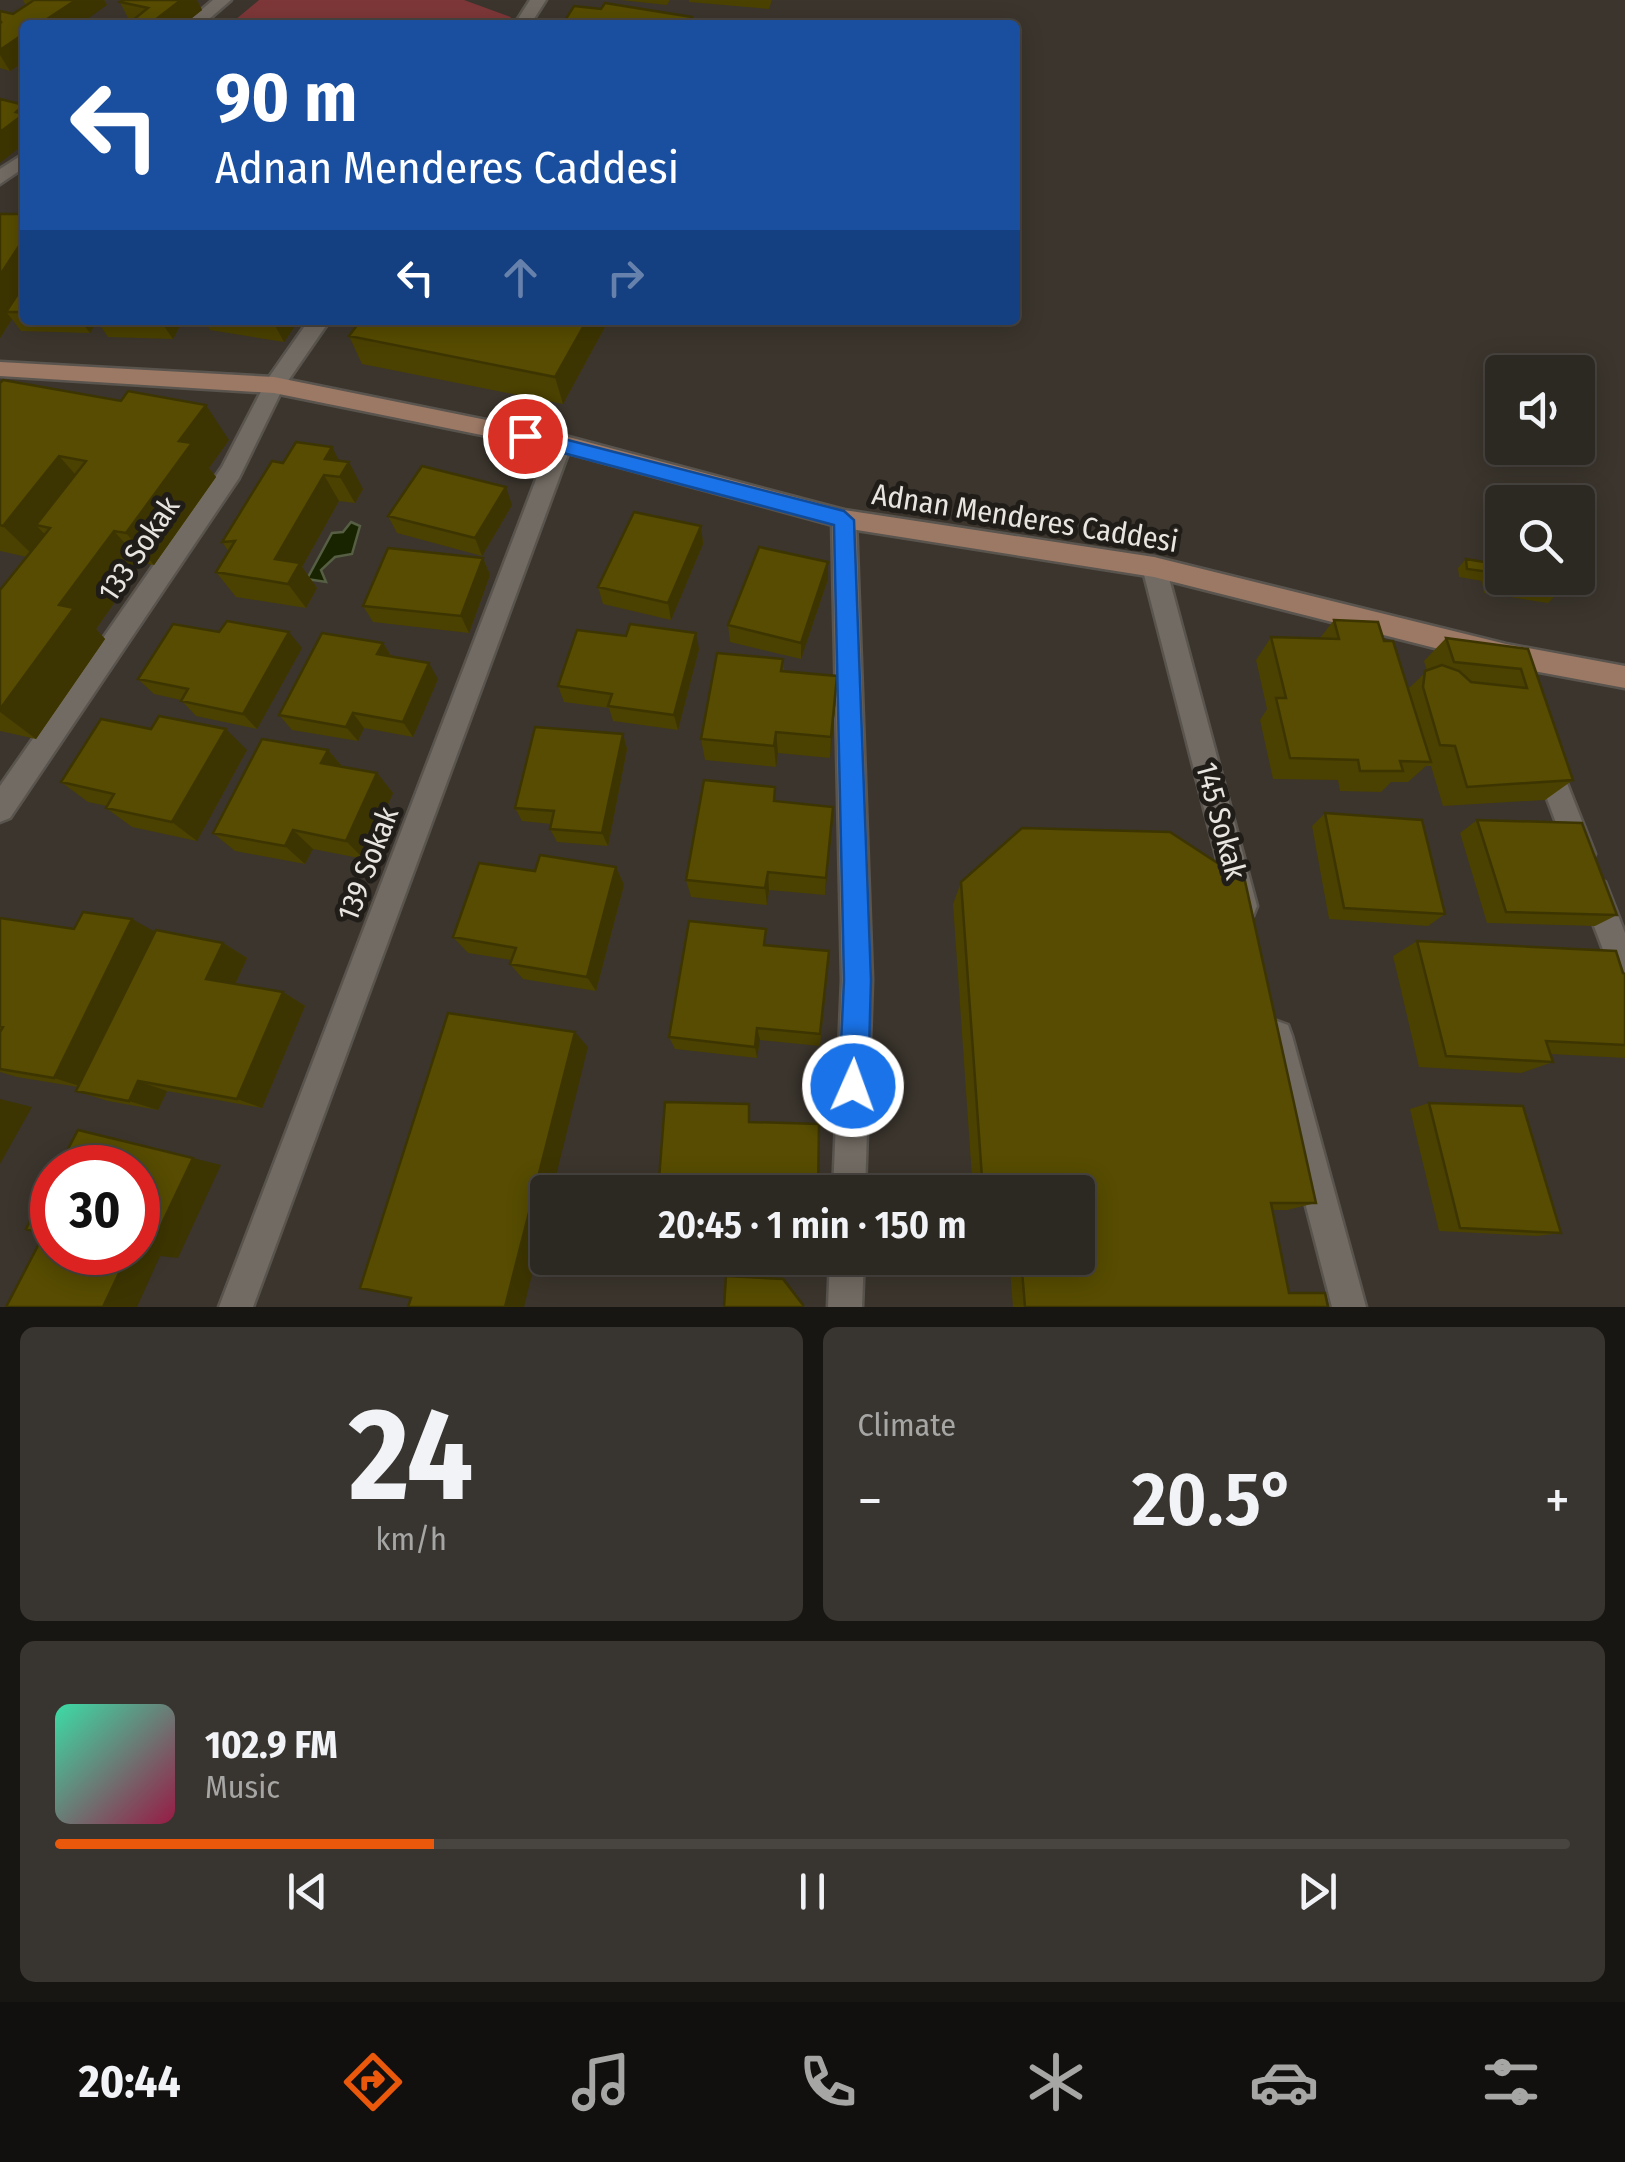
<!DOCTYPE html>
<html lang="en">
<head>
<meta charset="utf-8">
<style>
	:root { --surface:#2c2822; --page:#38342f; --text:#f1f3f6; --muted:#a6a6a5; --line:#484440; --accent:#ea580c }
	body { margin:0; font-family:"Fira Sans Condensed",sans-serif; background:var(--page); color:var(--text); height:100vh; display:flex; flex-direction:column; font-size:38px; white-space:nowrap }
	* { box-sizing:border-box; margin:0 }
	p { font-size:32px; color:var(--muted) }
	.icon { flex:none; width:55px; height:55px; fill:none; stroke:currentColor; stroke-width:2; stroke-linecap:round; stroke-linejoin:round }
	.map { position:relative; height:1307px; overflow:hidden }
	.details { display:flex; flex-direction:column; gap:20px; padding:20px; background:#181613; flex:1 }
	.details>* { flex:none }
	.top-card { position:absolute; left:20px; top:20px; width:1000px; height:305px; border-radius:10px; box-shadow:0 5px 25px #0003,0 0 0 2px var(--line); background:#1a4fa0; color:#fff; overflow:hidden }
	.buttons { position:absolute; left:1485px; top:355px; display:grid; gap:20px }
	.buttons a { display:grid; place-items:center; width:110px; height:110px; border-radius:10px; background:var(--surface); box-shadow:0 5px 25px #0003,0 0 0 2px var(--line); font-size:50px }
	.speed { position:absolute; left:30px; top:1145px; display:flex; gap:20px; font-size:50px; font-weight:700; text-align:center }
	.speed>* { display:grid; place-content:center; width:130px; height:130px; border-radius:50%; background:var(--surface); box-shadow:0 5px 25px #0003,0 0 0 2px var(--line); line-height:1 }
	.speed .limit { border:15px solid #d22; background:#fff; color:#111 }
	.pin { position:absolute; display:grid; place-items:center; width:85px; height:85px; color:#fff; margin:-42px; border:5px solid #fff; border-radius:50%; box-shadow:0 2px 10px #0007 }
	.me { position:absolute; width:110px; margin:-55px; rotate:2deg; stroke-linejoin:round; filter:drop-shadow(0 0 8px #0008) }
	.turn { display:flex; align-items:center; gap:35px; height:210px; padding:0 30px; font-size:45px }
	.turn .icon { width:130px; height:130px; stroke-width:2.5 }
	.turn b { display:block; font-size:70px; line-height:85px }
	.lanes { display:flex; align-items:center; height:95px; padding:0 30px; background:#0003; justify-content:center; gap:50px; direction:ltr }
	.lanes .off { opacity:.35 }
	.big { font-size:75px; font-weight:600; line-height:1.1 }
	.details .widget { flex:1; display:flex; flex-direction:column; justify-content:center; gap:15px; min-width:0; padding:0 35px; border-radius:15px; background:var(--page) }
	.details .dial { align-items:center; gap:0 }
	.dial b { font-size:130px; line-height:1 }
	.song { display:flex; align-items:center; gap:30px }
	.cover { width:120px; height:120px; border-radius:15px; background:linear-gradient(135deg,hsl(160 70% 55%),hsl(340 70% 35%)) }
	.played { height:10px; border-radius:5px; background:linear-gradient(90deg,var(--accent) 25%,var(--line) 25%) }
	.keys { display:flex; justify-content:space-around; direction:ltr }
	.heat { display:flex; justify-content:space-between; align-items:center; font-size:55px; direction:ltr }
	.details .tiles { flex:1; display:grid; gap:20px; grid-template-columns:1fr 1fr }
	.widget:last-child { grid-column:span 2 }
	.trip { position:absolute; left:530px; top:1175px; width:565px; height:100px; border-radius:10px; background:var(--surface); box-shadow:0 5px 25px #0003,0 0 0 2px var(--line); font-weight:600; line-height:100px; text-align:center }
	.menu { display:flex; height:160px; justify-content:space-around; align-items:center; background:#12100e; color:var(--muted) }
	.menu .icon { width:70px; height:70px }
	.menu .active { color:var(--accent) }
	.menu b { font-size:45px; color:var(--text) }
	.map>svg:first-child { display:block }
</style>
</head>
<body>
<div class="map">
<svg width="1625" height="1307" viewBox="0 0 1625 1307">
	<rect width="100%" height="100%" fill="#3b352d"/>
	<!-- green -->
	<path fill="#7d3738" d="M259 0H464L511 17 505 25H229Z"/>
	<!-- water -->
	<path fill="#182400" stroke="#565e43" stroke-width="2.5" d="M351 522 360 526 352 554 335 557 321 570 326 582 307 579 332 533 343 532Z"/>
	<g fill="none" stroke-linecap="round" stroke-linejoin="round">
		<defs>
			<path id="street" d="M213 0H231L202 25H184Z
				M530 0H546L530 25H514Z
				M25 153V167L0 184V169Z
				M309 320H330L283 388 239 478 10 818 0 822V786L222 467 267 380Z
				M561 435 572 443 253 1307H219L550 443Z
				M844 510 856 519 872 980 865 1192H833L842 980 832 519Z
				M1154 557 1162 560 1166 567 1257 906 1253 916 1243 920 1233 916 1229 906 1142 567 1146 560Z
				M1546 749 1555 753 1595 854 1591 863 1581 867 1571 863 1533 761 1537 753Z
				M1595 878 1605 882 1625 933V986L1615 981 1581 892 1585 882Z
				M1277 1021 1288 1025 1292 1036 1366 1307H1332L1262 1036 1266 1025Z
				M830 1258H864L862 1307H828Z"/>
			<path id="secondary" d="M0 362 274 377 561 435 844 510 1154 557 1506 644 1625 666V688L1506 666 1154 577 844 528 561 451 274 393 0 376Z"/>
		</defs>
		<!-- street casing -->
		<use href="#street" stroke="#59544e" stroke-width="5"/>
		<!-- secondary casing -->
		<use href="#secondary" stroke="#59544e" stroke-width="5"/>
		<!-- street -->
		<use href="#street" fill="#726b63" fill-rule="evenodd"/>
		<!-- secondary -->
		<use href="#secondary" fill="#9c7965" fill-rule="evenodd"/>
	</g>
	<!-- wall -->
	<path fill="#4b4101" d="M23 0H104L107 5 25 25V61L10 71 0 68V11L13 14 26 6Z
		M123 0H197L202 10 183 25H136L135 23 130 22 120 2Z
		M620 0H670L667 5Z
		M689 0H772L769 9 689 2Z
		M25 214V320H183L173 339 108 337 97 321 90 333 21 331 12 319 0 338Z
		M204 320H299L284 342 210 330Z
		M796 320H835V324L797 326Z
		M606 325 563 404 362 364 349 336Z
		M0 383 229 440 209 468 216 477 154 565 142 563 96 629 105 639 36 739 0 731V590L27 557 0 551Z
		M339 461 363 489 355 503 339 501 302 567 317 588 306 608 236 597 216 572 229 552 222 542 283 463Z
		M512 505 482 556 397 533 388 516Z
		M701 526 703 544 671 620 603 604 598 587Z
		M483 558 490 575 469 633 373 622 363 606Z
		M1466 559 1557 594 1548 603 1484 593 1482 581 1459 577 1458 568Z
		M828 562V579L801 659 730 642 728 625Z
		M1334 620 1384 641 1408 689 1427 671 1424 661 1446 638 1528 649 1573 780 1545 800 1443 806 1431 766H1426L1408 782H1391L1381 792 1340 791 1338 780 1273 779 1260 720 1267 709 1256 660 1271 637 1320 638Z
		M383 643 392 657 438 679 413 737 364 728 358 741 292 730 279 715Z
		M302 648 257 729 196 716 181 700 154 694 138 679Z
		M699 649 678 730 613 721 609 708 564 702 558 686Z
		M783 659 784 671 836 698 830 758 778 753 776 767 705 760 701 739Z
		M623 734 627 749 608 846 557 842 550 829 551 824 522 821 515 808Z
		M247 750 197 841 132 827 106 808 107 806 88 802 61 782Z
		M328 750 342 766 377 773 393 793 364 859 313 849 305 864 235 851 213 833Z
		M776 801 832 826 825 895 769 890 767 905 691 897 686 880Z
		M1325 813 1445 914 1428 926 1329 919 1312 826Z
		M1477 820 1617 915 1595 926 1487 923 1460 833Z
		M616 867 624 885 596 991 523 979 510 964 512 960 468 953 453 937 535 871Z
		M961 882 1316 1203 1287 1210H1272L1289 1293 1328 1307H1013L1009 1258H1078V1192H973L953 904Z
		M0 918 74 929 155 932 223 943 247 958 235 984 283 992 305 1006 262 1108 167 1091 158 1110 108 1101 76 1091 78 1087 17 1077 0 1072Z
		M1417 941 1625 974V1058L1550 1054 1553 1062 1521 1073 1419 1067 1393 956Z
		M768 946 828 966 820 1046 760 1040 757 1058 675 1049 669 1037Z
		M1429 1103 1561 1233 1537 1236 1439 1231 1410 1109Z"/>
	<!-- shaded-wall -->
	<path fill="#3d3501" d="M76 0H104L107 5 79 25H38Z
		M181 0H197L202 10 183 25H151L150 24Z
		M25 33V61L10 71 0 55V50Z
		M24 105 25 143 0 163V132L16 112Z
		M25 237V298L6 312 12 319 0 338V275Z
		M80 320H96L97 321 90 333Z
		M160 320H183L173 339Z
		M272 320H299L284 342Z
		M587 320H605L606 325 563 404 555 377Z
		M206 405 229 440 209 468 216 477 154 565 126 533 179 441Z
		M332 447 344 470 349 462 363 489 355 503 340 477 325 459Z
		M59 456 89 490 50 528 36 525 50 540 36 558 3 526Z
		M324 475 339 501 302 567 317 588 306 608 288 584 275 559Z
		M506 487 512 505 482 556 475 538Z
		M701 526 703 544 671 620 668 603Z
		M114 531 142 563 96 629 105 639 36 739 0 712V709L59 605Z
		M483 558 490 575 469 633 461 616Z
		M828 562V579L801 659V643Z
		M289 632 302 648 257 729 243 714Z
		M696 633 699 649 678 730 674 715Z
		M383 643 393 659 377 654Z
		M429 663 438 679 413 737 403 722Z
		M837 676 836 698 830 758 831 737Z
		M353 713 364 728 358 741 346 727Z
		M226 729 247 750 197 841 172 822Z
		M776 732 778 753 776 767 774 746Z
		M623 734 627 749 608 846 602 833Z
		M328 750 346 771 321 763Z
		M377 773 393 793 364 859 346 841Z
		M833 807 832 826 825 895 826 878Z
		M293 830 313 849 305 864 285 846Z
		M616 867 624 885 596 991 587 977Z
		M768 872 769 890 767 905 765 888Z
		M132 919 159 934 86 1088 54 1078Z
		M223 943 247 958 231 993 206 979Z
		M283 992 305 1006 262 1108 237 1099Z
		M757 1028 760 1040 757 1058 755 1047Z
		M575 1032 588 1047 552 1192H548V1210L524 1307H505Z
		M138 1081 167 1091 158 1110 129 1101Z
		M0 1099 32 1107 0 1164Z
		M193 1158 221 1165 178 1258 160 1256 137 1307H103L129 1252H138Z"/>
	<!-- building -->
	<path fill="#574c01" stroke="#3d3501" stroke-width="2.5" d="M34 0H76L38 25H25V33L0 50V23L2 22H0V11L13 14Z
		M123 0H181L150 24 133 20 148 8 120 2Z
		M605 3 692 17 688 25H562L574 6 601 9Z
		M0 99 24 105 16 112 24 114 0 132Z
		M0 214H25V237L0 275Z
		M25 283V312H6Z
		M361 320H587L555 377 349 336Z
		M3 380 121 401 128 391 206 405 179 441 192 443 126 533 114 531 59 605 74 608 0 709V590L50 528 36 525 86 461 59 456 3 526 0 525V383Z
		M296 442 332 447 325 459 349 462 340 477 324 475 275 559 300 563 288 584 216 572 235 541 222 542 272 461 283 463Z
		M422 466 506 487 475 538 388 516Z
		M634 512 701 526 668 603 598 587Z
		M759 547 828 562 801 643 728 625Z
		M388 548 483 558 461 616 363 606Z
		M1466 559 1502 565V578H1554L1557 594 1492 584 1490 572 1467 569Z
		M1334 620 1378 622 1384 641H1393L1431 762 1400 761 1403 771H1360L1358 760 1290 758 1276 698H1286L1271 637 1339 639Z
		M227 621 289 632 243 714 181 701 188 689 138 679 173 624 219 632Z
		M630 624 696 633 674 715 608 706 612 694 558 686 577 630 626 636Z
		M322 633 383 643 377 654 429 663 403 722 353 713 346 727 279 715Z
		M1446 638 1528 649 1573 780 1467 787 1455 746 1440 745 1423 687 1425 671 1442 665 1459 671 1471 682 1527 688 1521 669 1454 662Z
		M717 653 783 659 781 671 837 676 831 737 776 732 774 746 701 739Z
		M159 716 226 729 172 822 106 808 114 794 61 782 101 719 151 729Z
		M535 727 623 734 602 833 550 829 554 811 515 808Z
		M262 739 328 750 321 763 377 773 346 841 293 830 285 846 213 833Z
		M704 780 775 787 774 801 833 807 826 878 768 872 765 888 686 880Z
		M1325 813 1422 820 1445 914 1344 908Z
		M1477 820 1582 823 1617 915 1506 912Z
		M1022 828 1170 832 1245 881 1316 1203H1271L1289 1293H1325L1328 1307H1025L1021 1258H1078V1192H983L961 882Z
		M540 855 616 867 587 977 510 964 516 948 453 937 479 863 535 871Z
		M83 912 132 919 54 1078 0 1069V1032L3 1027 0 1026V918L74 929Z
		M689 921 766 929 764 945 829 951 820 1034 757 1028 755 1047 669 1037Z
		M156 930 223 943 206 979 283 992 237 1099 138 1081 129 1101 76 1091Z
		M1417 941 1616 951 1623 973 1625 974V1045L1546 1041 1553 1062 1446 1056Z
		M448 1013 575 1032 505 1307H408L411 1298 360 1288Z
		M665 1102 749 1104V1122L819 1124 818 1192H658Z
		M1429 1103 1523 1106 1561 1233 1460 1228Z
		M78 1130 193 1158 147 1255 138 1252V1168H58Z
		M52 1179V1252H129L103 1307H6L44 1234 26 1229Z
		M726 1276 783 1279 803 1305V1307H724Z"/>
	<!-- route -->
	<path fill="#1a73e8" stroke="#114b97" stroke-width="2.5" d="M525 429 844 511 854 520 871 980 868 1086 863 1096 853 1101 843 1096 839 1086 844 980 834 525 518 441V431Z"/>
	<g text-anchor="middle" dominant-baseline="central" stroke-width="10" stroke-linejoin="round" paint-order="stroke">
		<!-- street labels -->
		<g font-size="30" fill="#e8e4df" stroke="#201d19">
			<text transform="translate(1025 518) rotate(9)">Adnan Menderes Caddesi</text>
			<text transform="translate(139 549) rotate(-56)">133 Sokak</text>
			<text transform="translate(1221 821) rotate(75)">145 Sokak</text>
			<text transform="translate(368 864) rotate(-69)">139 Sokak</text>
		</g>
	</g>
</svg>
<div class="buttons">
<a><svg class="icon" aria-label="sound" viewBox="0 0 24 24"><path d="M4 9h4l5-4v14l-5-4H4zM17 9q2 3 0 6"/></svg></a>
<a><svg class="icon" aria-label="search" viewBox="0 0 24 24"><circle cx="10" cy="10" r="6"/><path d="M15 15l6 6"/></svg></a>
</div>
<div class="speed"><div class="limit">30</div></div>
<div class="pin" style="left:525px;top:436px;background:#d93025"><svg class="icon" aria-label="arrive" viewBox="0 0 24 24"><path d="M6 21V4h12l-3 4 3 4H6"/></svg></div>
<svg class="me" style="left:853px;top:1086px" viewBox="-20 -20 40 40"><circle r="17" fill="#1a73e8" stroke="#fff" stroke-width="3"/><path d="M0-11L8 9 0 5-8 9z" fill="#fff"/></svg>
<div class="trip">20:45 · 1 min · 150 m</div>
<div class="top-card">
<div class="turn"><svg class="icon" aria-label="left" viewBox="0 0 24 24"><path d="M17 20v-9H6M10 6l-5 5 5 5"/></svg><div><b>90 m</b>Adnan Menderes Caddesi</div></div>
<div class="lanes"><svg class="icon" aria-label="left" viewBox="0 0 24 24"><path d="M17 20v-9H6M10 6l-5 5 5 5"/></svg><svg class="icon off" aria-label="ahead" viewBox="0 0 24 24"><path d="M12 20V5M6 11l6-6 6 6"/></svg><svg class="icon off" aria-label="right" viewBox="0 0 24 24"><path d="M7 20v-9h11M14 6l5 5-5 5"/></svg></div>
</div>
</div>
<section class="details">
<div class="tiles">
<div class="widget dial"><b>24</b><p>km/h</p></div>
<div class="widget"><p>Climate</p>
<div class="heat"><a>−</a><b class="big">20.5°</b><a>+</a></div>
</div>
<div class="widget">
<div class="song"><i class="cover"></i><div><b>102.9 FM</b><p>Music</p></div></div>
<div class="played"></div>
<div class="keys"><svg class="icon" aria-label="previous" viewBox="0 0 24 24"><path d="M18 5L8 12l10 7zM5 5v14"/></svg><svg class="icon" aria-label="pause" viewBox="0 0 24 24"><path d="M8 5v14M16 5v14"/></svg><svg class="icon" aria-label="next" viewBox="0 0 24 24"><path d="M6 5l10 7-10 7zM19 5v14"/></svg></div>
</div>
</div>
</section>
<nav class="menu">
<b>20:44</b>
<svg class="icon active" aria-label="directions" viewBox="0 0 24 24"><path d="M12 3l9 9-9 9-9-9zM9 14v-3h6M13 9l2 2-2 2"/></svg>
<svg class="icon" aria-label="music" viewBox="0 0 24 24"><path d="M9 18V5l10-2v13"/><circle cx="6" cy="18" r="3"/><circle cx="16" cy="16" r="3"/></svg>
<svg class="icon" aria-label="phone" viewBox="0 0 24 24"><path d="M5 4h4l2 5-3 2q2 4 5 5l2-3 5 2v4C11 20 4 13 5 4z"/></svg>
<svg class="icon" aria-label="climate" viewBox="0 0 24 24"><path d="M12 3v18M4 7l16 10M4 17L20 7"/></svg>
<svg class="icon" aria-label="car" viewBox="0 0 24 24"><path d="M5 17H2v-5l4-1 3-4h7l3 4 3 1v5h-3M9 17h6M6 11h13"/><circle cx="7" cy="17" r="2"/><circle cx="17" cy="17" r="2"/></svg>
<svg class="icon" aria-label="filters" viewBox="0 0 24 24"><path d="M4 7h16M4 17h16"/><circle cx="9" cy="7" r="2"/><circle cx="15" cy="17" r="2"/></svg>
</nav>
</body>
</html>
